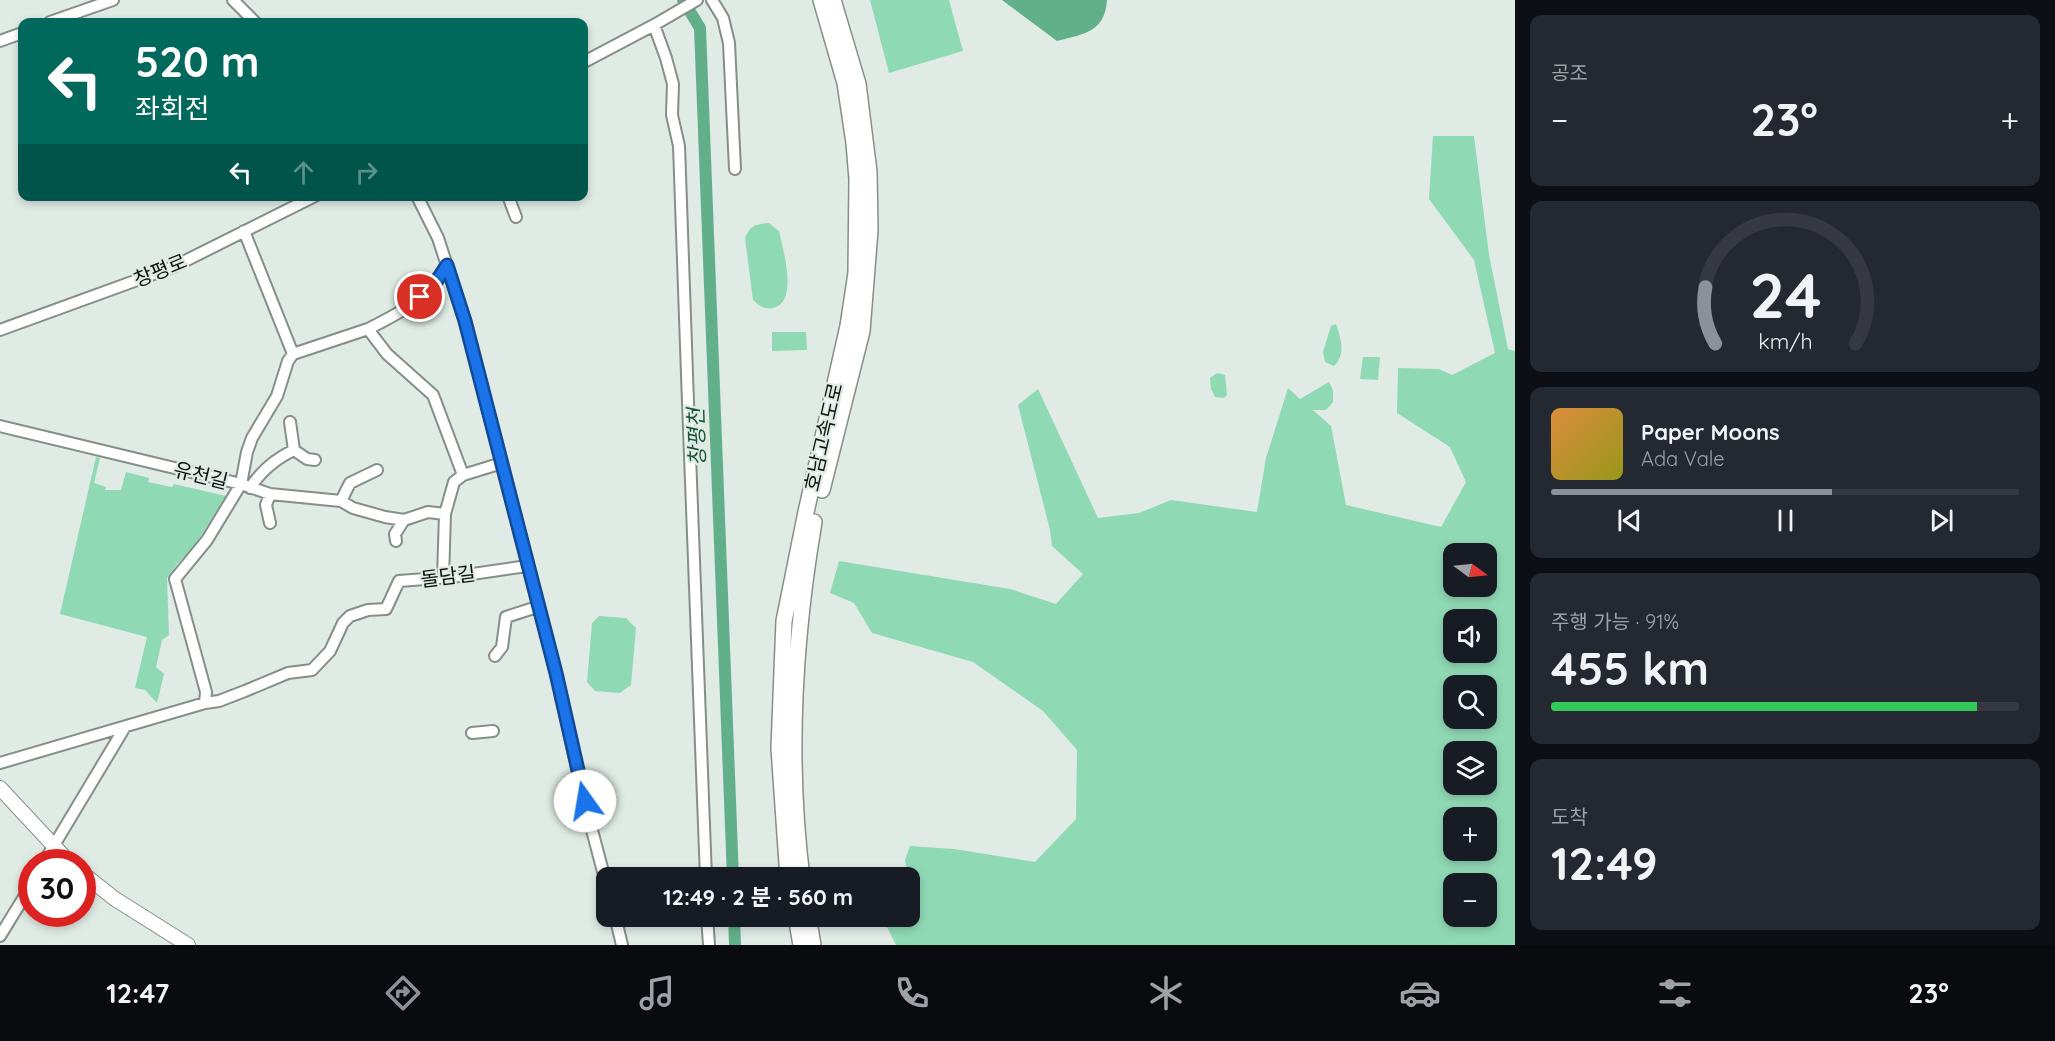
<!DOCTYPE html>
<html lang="ko">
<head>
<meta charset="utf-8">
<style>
	:root { --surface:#171b24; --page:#242831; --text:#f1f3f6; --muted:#9ea1a6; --line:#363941; --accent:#8c9099 }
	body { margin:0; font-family:Quicksand,"Noto Sans KR",sans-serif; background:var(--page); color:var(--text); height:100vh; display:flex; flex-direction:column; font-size:22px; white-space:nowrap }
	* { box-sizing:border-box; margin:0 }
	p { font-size:20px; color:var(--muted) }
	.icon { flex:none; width:33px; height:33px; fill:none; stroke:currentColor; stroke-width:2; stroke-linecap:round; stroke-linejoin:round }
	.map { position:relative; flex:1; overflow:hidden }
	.sheet { display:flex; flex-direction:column; gap:15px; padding:15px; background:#0d0f14; width:540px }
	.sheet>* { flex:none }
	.banner { position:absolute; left:18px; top:18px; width:570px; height:183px; border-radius:12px; box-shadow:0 3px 9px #0003; background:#00695c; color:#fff; overflow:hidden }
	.needle { width:39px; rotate:105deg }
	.fabs { position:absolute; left:1443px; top:543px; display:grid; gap:12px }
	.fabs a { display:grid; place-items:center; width:54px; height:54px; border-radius:12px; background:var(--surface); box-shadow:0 3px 9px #0003; font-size:30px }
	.speed { position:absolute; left:18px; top:849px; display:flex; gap:12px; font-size:30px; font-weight:700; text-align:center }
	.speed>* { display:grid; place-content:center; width:78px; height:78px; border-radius:50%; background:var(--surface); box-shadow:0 3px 9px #0003; line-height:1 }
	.speed .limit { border:9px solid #d22; background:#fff; color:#111 }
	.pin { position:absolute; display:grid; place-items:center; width:51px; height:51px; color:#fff; margin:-26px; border:3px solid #fff; border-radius:50%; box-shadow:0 2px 6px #0007 }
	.me { position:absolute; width:66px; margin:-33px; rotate:347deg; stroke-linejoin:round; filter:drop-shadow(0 0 4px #0008) }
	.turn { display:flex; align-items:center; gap:21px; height:126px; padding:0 18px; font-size:27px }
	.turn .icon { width:78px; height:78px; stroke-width:2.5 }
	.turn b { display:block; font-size:42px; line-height:51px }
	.lanes { display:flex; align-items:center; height:57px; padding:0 18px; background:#0003; justify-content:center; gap:30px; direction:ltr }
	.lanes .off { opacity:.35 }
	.big { font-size:45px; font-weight:700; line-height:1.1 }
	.sheet .card { flex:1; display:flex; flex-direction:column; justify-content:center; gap:9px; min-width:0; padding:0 21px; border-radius:12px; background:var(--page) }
	.sheet .dial { align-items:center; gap:0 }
	.dial svg { height:156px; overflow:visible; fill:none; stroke:var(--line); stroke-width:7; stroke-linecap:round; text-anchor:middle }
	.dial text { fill:var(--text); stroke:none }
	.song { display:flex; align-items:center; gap:18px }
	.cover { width:72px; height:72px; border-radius:9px; background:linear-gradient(135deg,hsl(30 70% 55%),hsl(60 70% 35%)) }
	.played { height:6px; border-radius:3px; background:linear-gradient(90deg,var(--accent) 60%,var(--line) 60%) }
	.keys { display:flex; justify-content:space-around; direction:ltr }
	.heat { display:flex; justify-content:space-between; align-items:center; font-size:33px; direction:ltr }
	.charge { height:9px; border-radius:4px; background:linear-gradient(90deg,#34c759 91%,var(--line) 0) }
	.trip { position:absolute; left:596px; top:867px; width:324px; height:60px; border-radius:12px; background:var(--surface); box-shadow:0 3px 9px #0003; font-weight:700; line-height:60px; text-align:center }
	.dock { display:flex; height:96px; justify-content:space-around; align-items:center; background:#090b0e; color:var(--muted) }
	.dock .icon { width:42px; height:42px }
	.dock .active { color:var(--accent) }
	.dock b { font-size:27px; color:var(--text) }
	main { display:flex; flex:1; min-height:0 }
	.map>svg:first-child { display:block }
</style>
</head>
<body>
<main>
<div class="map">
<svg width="1515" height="945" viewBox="0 0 1515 945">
	<rect width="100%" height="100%" fill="#e0ebe5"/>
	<!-- green -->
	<path fill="#90d9b5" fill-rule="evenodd" d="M870 0H949L963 51 889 73Z
		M1433 136H1474L1489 255 1508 349 1515 351V945H896L886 925 892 917 909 916 911 887 905 860 910 846 954 849 1035 862 1076 819 1077 750 1043 711 973 662 872 633 854 603 830 593 839 561 1010 589 1056 604 1083 574 1052 546 1050 530 1018 405 1038 389 1098 518 1139 513 1171 500 1257 512 1266 458 1288 388 1300 399 1329 382 1333 390V402L1326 410H1313L1331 426 1346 505 1441 527 1466 482 1450 447 1397 413 1398 368 1439 369 1452 375 1495 353 1474 260 1429 199ZM1454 554H1486V586H1454ZM1454 620H1486V652H1454ZM1454 686H1486V718H1454ZM1454 752H1486V784H1454ZM1454 818H1486V850H1454ZM1454 884H1486V916H1454Z
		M769 223 779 231C783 249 799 303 773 308 764 310 759 306 753 300L745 238C750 225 756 224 769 223Z
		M1336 324C1341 338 1346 355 1334 366L1325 362 1323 352 1331 326Z
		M772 332H806L807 350 772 351Z
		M1363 357H1380L1378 380 1360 379Z
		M1217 373 1225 375 1227 395 1224 398 1215 397 1211 389 1210 378Z
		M96 457 100 458 94 483 106 487 105 490H121L126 472 149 478 148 482 172 487 174 484 226 496 193 548 177 564 167 578 169 635 162 640 156 667 164 674 157 703 145 690 135 688 147 637 60 614Z
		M599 616 626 618 636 628 631 685 620 693 595 691 587 682 592 623Z"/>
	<!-- water -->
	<path fill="#62b08b" d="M1002 0H1107C1105 32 1084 34 1057 41Z"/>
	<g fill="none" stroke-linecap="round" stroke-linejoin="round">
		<!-- river -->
		<path stroke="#62b08b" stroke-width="12" d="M683 0 700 28 733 878
			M734 916 735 945"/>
		<defs>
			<path id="minor" d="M233 0 255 22
				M712 0 723 18 729 43 735 169
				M50 22 113 0
				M654 25 666 58 673 84 672 115 679 146C688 390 695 634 706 878
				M0 41 22 33
				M584 62 654 25 697 0
				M417 196 438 238 465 321 556 673 584 800 606 883
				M508 196 516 217
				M447 265C424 300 406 310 368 329L387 354 433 395 463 475
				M0 330 173 267 315 196
				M293 354 368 329
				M290 422 294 450
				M0 426 241 484 247 452 252 438 277 396 288 361 293 354 244 231
				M250 488C261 471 277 458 294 450L307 459 315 460
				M341 501 353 508 385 517 404 520 428 512 445 514 454 482 463 475 502 463
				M270 523 266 505 270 494
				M396 541 395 534 404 520
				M443 578 445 514
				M495 656 502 647 506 617 537 607
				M205 703 206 692 175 579 207 540 241 484 270 494 341 501 350 483 377 470
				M472 733 493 731
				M0 763 205 703 219 701 245 691 288 673 312 670 330 651 343 623 350 616 368 610 386 609 399 581 452 577 527 566
				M44 862 125 727
				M615 916 622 945
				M707 916 709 945
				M0 936 32 884"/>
			<path id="major" d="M0 788 69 862
				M82 873 115 899 188 945"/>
			<path id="highway" d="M822 490 862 331 870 230 869 172 858 84 833 0
				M788 878 779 748 784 621 806 512 848 326 856 273 857 179 854 143 845 83 821 0
				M802 878C787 760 794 639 814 522
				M796 916 801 945
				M808 916 813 945"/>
		</defs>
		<!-- minor casing -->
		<use href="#minor" stroke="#858f8a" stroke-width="14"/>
		<!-- major casing -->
		<use href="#major" stroke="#858f8a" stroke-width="16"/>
		<!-- highway casing -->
		<use href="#highway" stroke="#858f8a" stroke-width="18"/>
		<!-- minor -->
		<use href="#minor" stroke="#fff" stroke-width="10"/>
		<!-- major -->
		<use href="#major" stroke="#fff" stroke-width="14"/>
		<!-- highway -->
		<use href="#highway" stroke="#fff" stroke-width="15"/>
	</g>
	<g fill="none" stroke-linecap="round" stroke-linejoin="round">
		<defs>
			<path id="route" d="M420 297 434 285 447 265 465 321 556 673 585 801"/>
		</defs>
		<!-- route casing -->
		<use href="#route" stroke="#114b97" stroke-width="15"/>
		<!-- route -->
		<use href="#route" stroke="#1a73e8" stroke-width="10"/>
	</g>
	<g text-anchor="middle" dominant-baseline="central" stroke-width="4.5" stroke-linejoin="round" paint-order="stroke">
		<!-- street labels -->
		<g font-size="20" fill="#0d110f" stroke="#e0ebe5">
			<text transform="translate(160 270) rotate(-22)">창평로</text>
			<text transform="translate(823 437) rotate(-77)">호남고속도로</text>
			<text transform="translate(201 475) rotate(14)">유천길</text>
			<text transform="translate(448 576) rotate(-7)">돌담길</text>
		</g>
		<!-- water labels -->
		<g font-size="21" font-style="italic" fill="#1a563d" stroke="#e0ebe5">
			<text transform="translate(696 437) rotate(-92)">창평천</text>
		</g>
	</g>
</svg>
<div class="fabs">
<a><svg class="needle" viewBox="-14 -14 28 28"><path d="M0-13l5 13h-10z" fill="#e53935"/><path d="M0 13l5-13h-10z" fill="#9ea1a6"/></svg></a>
<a><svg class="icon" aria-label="sound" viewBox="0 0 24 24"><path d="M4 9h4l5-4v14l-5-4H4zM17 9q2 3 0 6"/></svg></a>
<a><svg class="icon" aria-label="search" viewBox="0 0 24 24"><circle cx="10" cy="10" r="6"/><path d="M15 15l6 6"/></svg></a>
<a><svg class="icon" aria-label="layers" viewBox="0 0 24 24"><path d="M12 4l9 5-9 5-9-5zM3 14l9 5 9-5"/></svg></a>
<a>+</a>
<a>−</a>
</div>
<div class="speed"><div class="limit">30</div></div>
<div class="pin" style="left:420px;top:297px;background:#d93025"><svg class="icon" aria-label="arrive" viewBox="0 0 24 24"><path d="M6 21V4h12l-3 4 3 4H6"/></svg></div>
<svg class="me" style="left:585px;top:801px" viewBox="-20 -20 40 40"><circle r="19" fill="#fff"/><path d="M0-13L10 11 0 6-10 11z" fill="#1a73e8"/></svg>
<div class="trip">12:49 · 2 분 · 560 m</div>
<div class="banner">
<div class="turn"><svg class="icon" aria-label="left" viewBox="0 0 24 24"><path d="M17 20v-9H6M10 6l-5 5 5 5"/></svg><div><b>520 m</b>좌회전</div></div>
<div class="lanes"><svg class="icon" aria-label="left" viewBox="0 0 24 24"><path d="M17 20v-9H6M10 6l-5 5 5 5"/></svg><svg class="icon off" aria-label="ahead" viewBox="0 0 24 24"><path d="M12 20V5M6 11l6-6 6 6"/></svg><svg class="icon off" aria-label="right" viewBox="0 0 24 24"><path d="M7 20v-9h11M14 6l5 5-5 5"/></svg></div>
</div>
</div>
<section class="sheet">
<div class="card"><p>공조</p>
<div class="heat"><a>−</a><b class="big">23°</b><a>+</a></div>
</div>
<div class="card dial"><svg viewBox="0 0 100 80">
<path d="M14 69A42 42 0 1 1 86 69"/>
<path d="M14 69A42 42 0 0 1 9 40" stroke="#8c9099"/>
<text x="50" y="56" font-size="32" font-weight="700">24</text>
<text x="50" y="72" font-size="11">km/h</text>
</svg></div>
<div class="card">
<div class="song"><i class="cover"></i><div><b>Paper Moons</b><p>Ada Vale</p></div></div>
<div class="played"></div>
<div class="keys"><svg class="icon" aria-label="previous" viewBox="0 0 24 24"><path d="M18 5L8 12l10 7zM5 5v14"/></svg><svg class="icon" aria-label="pause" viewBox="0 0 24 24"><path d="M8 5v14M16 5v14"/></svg><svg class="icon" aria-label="next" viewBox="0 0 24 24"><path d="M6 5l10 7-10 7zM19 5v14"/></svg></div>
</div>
<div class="card"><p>주행 가능 · 91%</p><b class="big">455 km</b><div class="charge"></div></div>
<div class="card"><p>도착</p><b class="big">12:49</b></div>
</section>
</main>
<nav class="dock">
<b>12:47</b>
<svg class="icon active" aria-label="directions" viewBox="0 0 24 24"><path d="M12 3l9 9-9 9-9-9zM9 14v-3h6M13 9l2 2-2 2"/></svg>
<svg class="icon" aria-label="music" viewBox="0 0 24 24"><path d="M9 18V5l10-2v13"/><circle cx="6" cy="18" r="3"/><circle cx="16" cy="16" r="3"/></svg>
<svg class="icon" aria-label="phone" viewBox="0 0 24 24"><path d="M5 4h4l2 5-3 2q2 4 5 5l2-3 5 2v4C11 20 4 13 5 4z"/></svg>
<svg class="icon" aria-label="climate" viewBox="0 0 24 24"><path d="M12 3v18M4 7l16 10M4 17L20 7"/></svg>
<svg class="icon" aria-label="car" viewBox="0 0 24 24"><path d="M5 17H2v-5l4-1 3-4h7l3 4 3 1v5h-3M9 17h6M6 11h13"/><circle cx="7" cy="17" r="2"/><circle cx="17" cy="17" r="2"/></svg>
<svg class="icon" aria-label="filters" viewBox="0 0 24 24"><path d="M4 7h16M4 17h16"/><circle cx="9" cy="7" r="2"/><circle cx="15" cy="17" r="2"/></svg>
<b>23°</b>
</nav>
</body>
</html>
